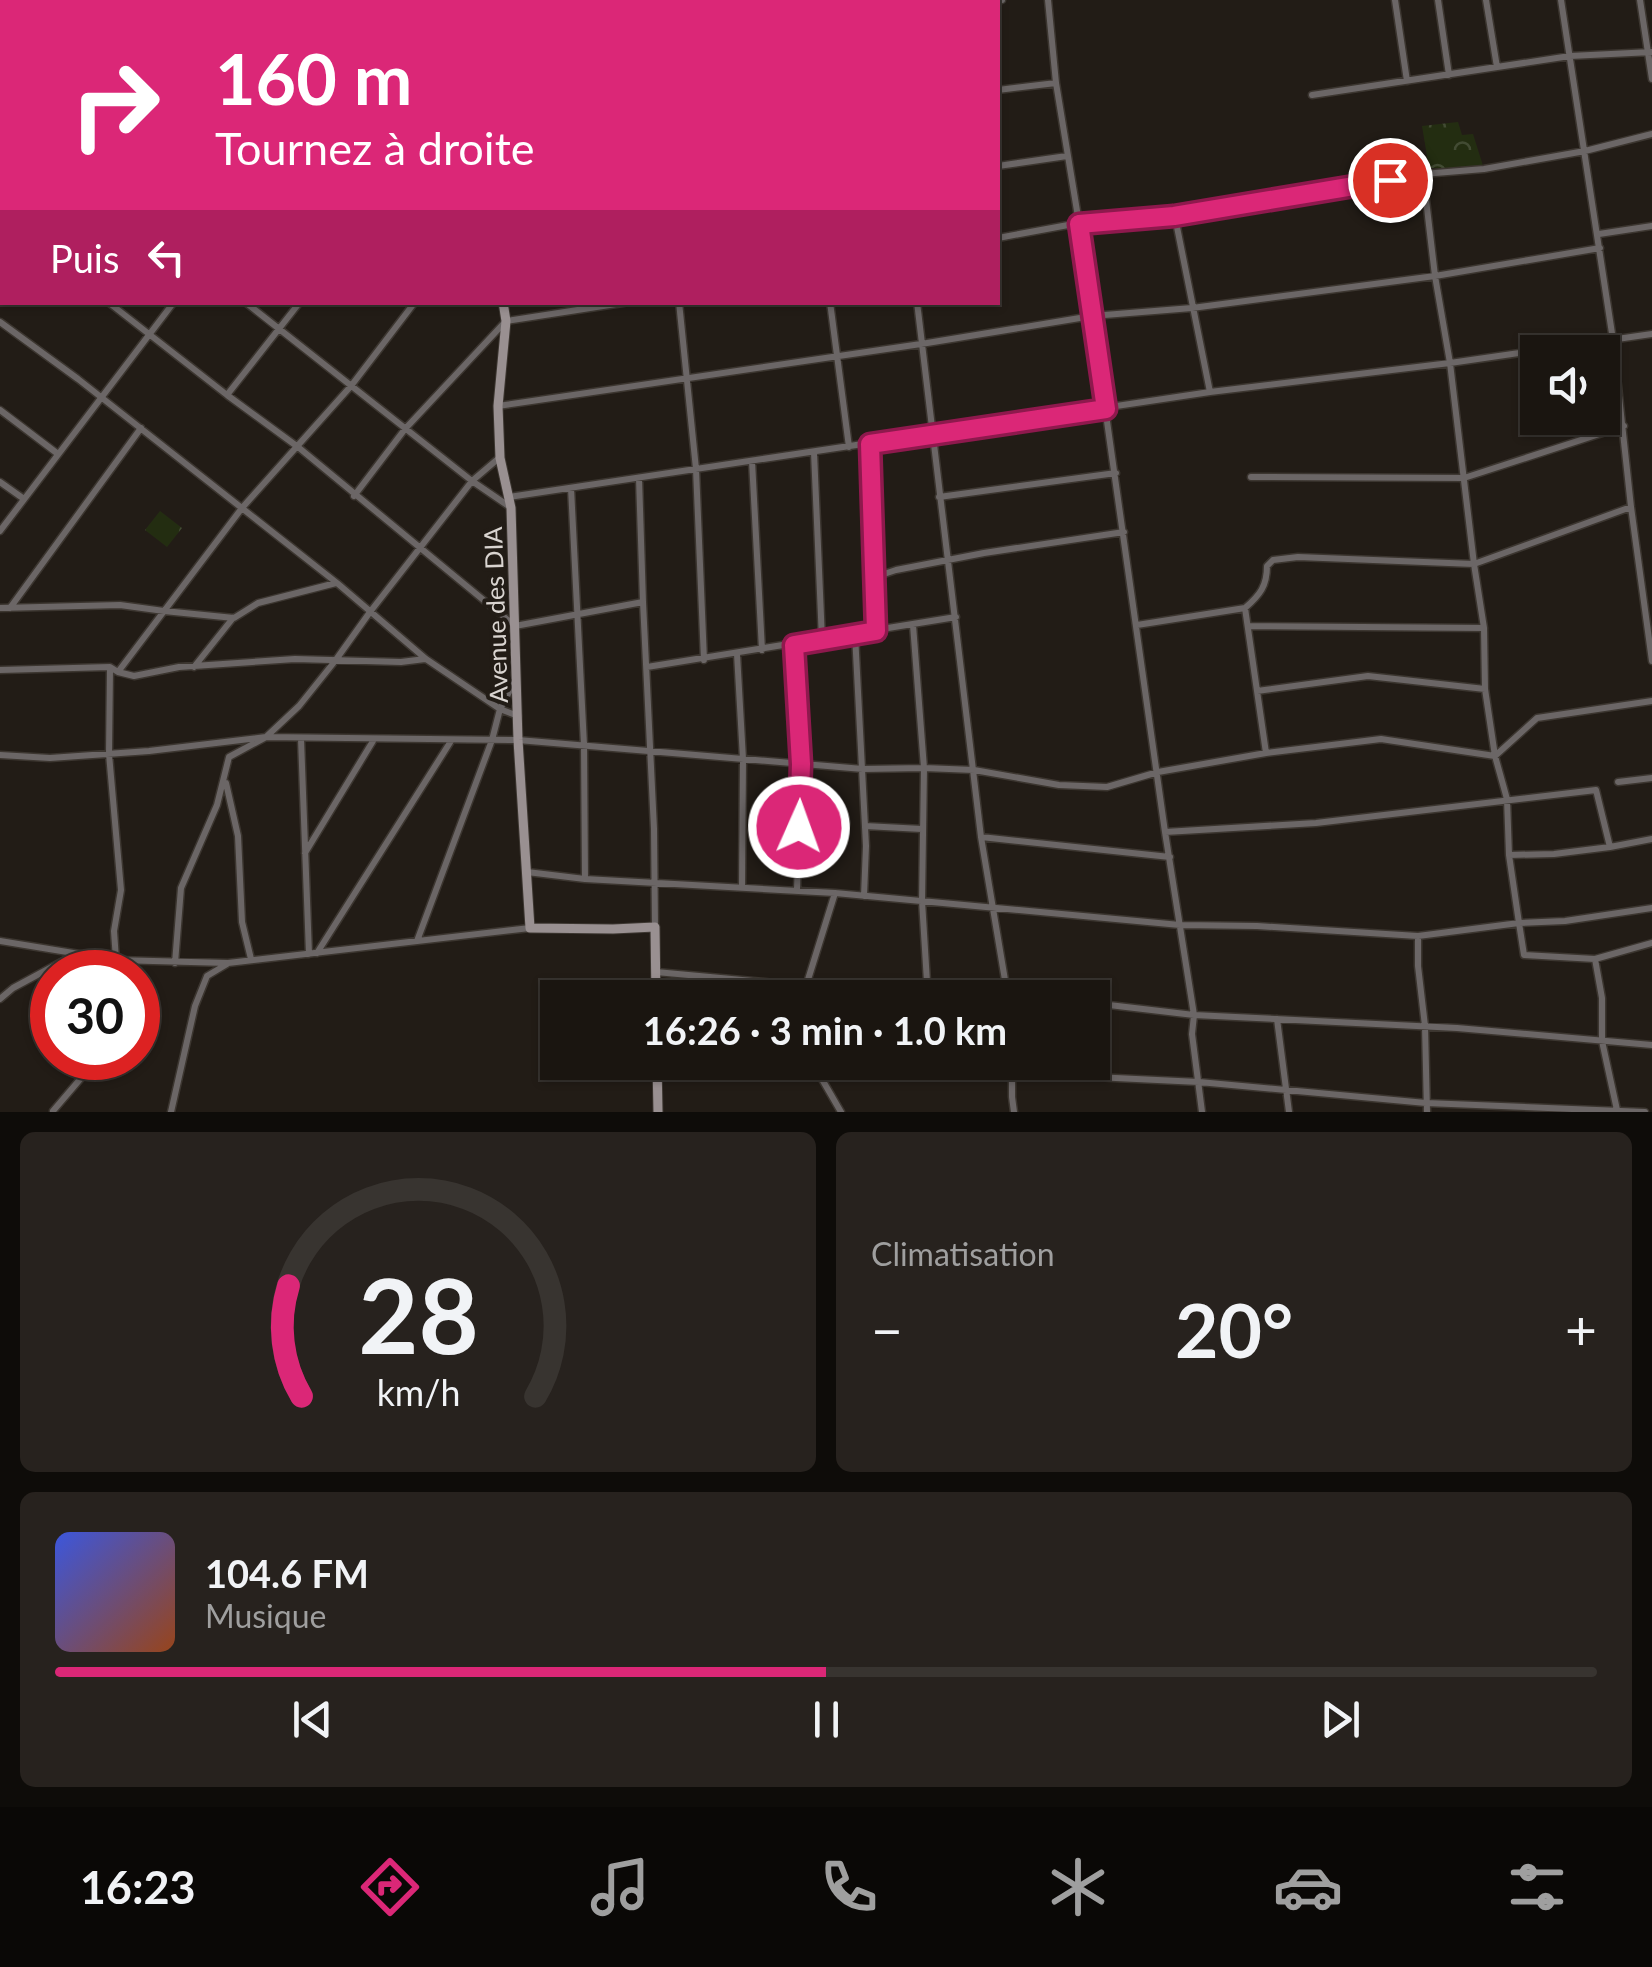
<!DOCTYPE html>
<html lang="fr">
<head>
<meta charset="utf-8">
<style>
	:root { --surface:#1a1510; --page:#27221e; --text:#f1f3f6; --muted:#9f9f9f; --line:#383430; --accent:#db2777 }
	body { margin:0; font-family:Lato,sans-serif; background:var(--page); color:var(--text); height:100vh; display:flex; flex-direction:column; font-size:38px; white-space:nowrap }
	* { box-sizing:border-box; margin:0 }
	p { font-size:32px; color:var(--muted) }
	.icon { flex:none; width:55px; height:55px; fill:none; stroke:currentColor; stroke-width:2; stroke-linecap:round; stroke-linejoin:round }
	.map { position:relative; height:1112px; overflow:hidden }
	.sheet { display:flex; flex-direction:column; gap:20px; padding:20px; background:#0e0c09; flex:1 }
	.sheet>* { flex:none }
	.banner { position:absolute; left:0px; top:0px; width:1000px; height:305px; box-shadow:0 2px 8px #0004,0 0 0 2px var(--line); background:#db2777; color:#fff; overflow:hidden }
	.tools { position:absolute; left:1520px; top:335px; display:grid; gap:20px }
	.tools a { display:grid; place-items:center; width:100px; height:100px; border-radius:0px; background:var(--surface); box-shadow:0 2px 8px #0004,0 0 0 2px var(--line); font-size:50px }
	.speed { position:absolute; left:30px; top:950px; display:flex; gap:20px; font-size:50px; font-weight:700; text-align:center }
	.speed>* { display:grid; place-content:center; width:130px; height:130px; border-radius:50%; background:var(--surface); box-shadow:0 2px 8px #0004,0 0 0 2px var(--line); line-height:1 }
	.speed .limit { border:15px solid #d22; background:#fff; color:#111 }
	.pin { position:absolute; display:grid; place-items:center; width:85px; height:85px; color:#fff; margin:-42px; border:5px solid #fff; border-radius:50%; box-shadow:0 2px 10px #0007 }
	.me { position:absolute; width:110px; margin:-55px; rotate:2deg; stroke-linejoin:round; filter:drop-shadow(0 0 8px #0008) }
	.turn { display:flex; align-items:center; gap:35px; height:210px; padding:0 50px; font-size:45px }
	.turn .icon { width:130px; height:130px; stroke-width:2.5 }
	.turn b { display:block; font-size:70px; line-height:85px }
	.then { display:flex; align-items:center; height:95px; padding:0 50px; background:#0003; gap:20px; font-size:38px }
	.big { font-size:75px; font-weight:700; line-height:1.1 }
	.sheet .widget { flex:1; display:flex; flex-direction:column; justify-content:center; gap:15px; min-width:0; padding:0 35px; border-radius:15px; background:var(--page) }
	.sheet .dial { align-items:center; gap:0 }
	.dial svg { height:260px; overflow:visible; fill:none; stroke:var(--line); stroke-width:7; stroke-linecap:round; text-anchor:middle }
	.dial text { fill:var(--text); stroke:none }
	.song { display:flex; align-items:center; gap:30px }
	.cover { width:120px; height:120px; border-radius:15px; background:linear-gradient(135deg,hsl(230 70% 55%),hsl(20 70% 35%)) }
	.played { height:10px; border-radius:5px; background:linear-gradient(90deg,var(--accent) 50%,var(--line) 50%) }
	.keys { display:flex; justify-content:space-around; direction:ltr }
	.heat { display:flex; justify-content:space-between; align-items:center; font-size:55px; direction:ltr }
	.sheet .tiles { flex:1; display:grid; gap:20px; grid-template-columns:1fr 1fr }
	.widget:last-child { grid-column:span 2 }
	.trip { position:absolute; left:540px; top:980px; width:570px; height:100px; border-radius:0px; background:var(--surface); box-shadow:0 2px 8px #0004,0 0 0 2px var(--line); font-weight:700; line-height:100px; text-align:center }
	.tab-bar { display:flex; height:160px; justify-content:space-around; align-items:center; background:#0a0806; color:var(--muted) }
	.tab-bar .icon { width:70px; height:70px }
	.tab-bar .current { color:var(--accent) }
	.tab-bar b { font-size:45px; color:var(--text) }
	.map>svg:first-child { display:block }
</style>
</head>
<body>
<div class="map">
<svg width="1652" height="1112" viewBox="0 0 1652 1112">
	<defs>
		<pattern id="park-crowns" width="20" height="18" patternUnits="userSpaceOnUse" patternTransform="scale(2.5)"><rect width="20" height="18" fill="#232d11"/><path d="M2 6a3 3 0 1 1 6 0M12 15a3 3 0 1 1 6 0" fill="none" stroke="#424b33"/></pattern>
	</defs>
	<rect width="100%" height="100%" fill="#221c16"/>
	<!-- park -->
	<path fill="url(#park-crowns)" d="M1458 122 1462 135 1473 134 1484 169 1429 168 1422 126Z
		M160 511 182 528 167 547 145 530Z"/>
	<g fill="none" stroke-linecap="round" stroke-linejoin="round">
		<defs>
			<path id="street" d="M145 0 148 2
				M721 0V2
				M793 0V2
				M879 0V2
				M1048 0 1056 83 1079 223 1165 832 1194 1015 1192 1034 1202 1112
				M1395 0 1407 81
				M1438 0 1449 75
				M1486 0 1497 67
				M1561 0 1613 340 1631 507 1652 661
				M1640 0 1652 79
				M48 2 50 0
				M178 2 180 0
				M309 2 311 0
				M415 2 416 0
				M981 2 1002 0
				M0 63 2 60
				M998 90 1056 83
				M1312 95 1570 56 1652 52
				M0 111 2 113
				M998 166 1067 156
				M1423 174 1435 276 1450 363 1474 564 1484 628 1485 689 1495 756 1507 799 1509 855 1519 923 1418 936V966L1425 1026 1427 1112
				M1175 217 1210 392
				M0 223 2 220
				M1599 234 1652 226
				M998 238 1079 223 1175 217 1423 174 1484 169 1585 151 1652 134
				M108 302 227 395 298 447 515 626 643 602
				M679 302 696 469 704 660
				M830 302 849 447
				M917 302 981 837 1008 998
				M0 322 78 379 337 583 426 659 500 709 518 716
				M227 395 300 302
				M498 406 921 344 1092 316 1192 308 1435 276 1600 248
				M0 410 58 454
				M870 444 876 631
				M814 452 822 640
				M499 458 472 481 510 507
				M752 461 762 650
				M1251 477 1464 478 1624 426
				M639 478 643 602 654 829 655 927
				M0 482 24 499
				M571 488 584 745 585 879
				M354 496 405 429 506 321 629 302
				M509 497 1210 392 1450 363 1652 334
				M939 497 1116 473
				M0 531 174 302
				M875 577 896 570 984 553 1124 532
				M0 608 120 605 164 611 234 618 258 603 336 583
				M10 608 141 428
				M1245 608C1260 595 1267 586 1267 566L1273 560 1298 557 1474 564 1631 507
				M913 625 924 768 922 901 928 998
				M1137 625 1245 608 1266 753
				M1248 626 1484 628
				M855 634 866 846 864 896
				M794 645 801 764 797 890
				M737 654 743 759 742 887
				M194 667 233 618
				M647 667 956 617
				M110 669 109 754 121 890 114 931 116 960
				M0 670 110 667 118 672 242 508 351 386 415 302
				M118 672 134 676 179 667 295 659 401 662 425 659
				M1257 691 1368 676 1485 689
				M301 739 309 954
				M0 755 50 758 149 751 266 737 518 740 863 769 924 768 974 770 1059 785 1107 787 1158 772 1266 753 1381 739 1495 756 1537 718 1652 701
				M1618 782 1652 778
				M226 783 238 836 242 922 251 959
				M865 826 922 829
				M1165 832 1316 823 1596 790 1610 847 1652 839
				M981 837 1170 857
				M305 853 373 741
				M1509 855 1554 854 1610 847
				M527 872 585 879 835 893 1180 925 1257 926 1418 936
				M0 941 116 960 228 963 530 928
				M417 941 492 740 500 709 516 679
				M317 953 451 741
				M1595 959 1652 943
				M175 963 181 888 217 805 229 757 266 737 299 706 335 661 370 612 472 481 245 302
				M77 972 78 954
				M656 972 806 986 1008 993 1045 998
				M805 998 806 986 835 893
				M0 999 13 988 76 954
				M1092 1003 1194 1015 1457 1028 1652 1045
				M1277 1019 1289 1112
				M812 1062 841 1112
				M1012 1062V1097L1014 1112
				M1011 1073 1199 1082 1426 1103 1645 1112
				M1617 1110 1602 1041V998L1595 959 1524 955 1519 923 1565 921 1652 908
				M53 1111 82 1077 77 1058
				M171 1112 195 1006 207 976 227 964"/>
			<path id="secondary" d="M298 0 302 2
				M495 2V0
				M503 302 506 321 498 406 500 458 511 508 518 740 530 928 613 929 655 927 656 998
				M657 1062 658 1112"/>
		</defs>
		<!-- street casing -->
		<use href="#street" stroke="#3c3630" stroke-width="9"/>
		<!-- secondary casing -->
		<use href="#secondary" stroke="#3c3630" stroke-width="11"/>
		<!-- street -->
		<use href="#street" stroke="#6b6666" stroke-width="6"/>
		<!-- secondary -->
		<use href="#secondary" stroke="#999091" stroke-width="9"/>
	</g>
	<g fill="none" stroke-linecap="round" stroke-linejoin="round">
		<defs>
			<path id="route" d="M799 827 801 764 794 645 876 631 870 444 1106 409 1079 224 1174 216 1390 180"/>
		</defs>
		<!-- route casing -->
		<use href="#route" stroke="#8e194d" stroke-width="25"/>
		<!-- route -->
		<use href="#route" stroke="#db2777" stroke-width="18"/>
	</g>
	<g text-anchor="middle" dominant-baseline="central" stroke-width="8" stroke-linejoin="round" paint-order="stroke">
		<!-- street labels -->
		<g font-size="25" fill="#d9d4d0" stroke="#221c16">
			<text transform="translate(495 615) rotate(-92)">Avenue des DIA</text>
		</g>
	</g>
</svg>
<div class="tools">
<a><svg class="icon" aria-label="sound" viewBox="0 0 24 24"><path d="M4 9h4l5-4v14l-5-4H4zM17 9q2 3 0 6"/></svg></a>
</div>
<div class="speed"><div class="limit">30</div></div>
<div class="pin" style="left:1390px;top:180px;background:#d93025"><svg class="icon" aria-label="arrive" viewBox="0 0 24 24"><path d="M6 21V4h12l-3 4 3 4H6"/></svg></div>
<svg class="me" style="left:799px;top:827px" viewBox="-20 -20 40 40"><circle r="17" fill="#db2777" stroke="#fff" stroke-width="3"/><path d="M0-11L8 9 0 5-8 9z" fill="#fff"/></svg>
<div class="trip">16:26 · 3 min · 1.0 km</div>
<div class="banner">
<div class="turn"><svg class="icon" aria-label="right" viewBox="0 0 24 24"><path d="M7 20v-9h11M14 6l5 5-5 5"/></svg><div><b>160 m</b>Tournez à droite</div></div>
<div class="then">Puis<svg class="icon" aria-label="left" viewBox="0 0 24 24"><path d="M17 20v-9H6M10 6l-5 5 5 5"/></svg></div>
</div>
</div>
<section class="sheet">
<div class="tiles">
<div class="widget dial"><svg viewBox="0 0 100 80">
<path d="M14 69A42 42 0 1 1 86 69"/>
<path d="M14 69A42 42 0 0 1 10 35" stroke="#db2777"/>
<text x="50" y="56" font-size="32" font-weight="700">28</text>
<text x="50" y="72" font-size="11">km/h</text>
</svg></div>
<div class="widget"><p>Climatisation</p>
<div class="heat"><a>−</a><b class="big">20°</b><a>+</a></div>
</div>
<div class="widget">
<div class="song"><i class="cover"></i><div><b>104.6 FM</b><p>Musique</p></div></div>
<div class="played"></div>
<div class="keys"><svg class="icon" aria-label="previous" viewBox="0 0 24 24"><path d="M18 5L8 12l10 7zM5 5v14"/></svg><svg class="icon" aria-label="pause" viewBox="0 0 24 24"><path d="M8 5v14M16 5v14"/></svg><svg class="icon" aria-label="next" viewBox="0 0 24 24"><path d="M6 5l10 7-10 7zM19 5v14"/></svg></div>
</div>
</div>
</section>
<nav class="tab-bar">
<b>16:23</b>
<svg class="icon current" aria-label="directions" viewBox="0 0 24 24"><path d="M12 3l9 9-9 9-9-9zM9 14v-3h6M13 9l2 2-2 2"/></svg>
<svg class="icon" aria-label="music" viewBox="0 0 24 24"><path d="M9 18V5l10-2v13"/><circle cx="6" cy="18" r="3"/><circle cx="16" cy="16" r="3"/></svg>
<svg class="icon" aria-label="phone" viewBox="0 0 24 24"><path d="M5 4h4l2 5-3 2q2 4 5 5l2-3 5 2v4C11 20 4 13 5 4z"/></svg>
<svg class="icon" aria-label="climate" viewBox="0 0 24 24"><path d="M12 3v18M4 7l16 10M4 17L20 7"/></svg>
<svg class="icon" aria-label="car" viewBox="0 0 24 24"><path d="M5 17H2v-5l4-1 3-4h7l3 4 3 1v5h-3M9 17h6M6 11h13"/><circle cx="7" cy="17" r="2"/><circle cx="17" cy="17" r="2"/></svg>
<svg class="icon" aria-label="filters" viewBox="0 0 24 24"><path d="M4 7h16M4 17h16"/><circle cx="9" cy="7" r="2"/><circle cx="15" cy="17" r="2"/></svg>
</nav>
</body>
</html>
